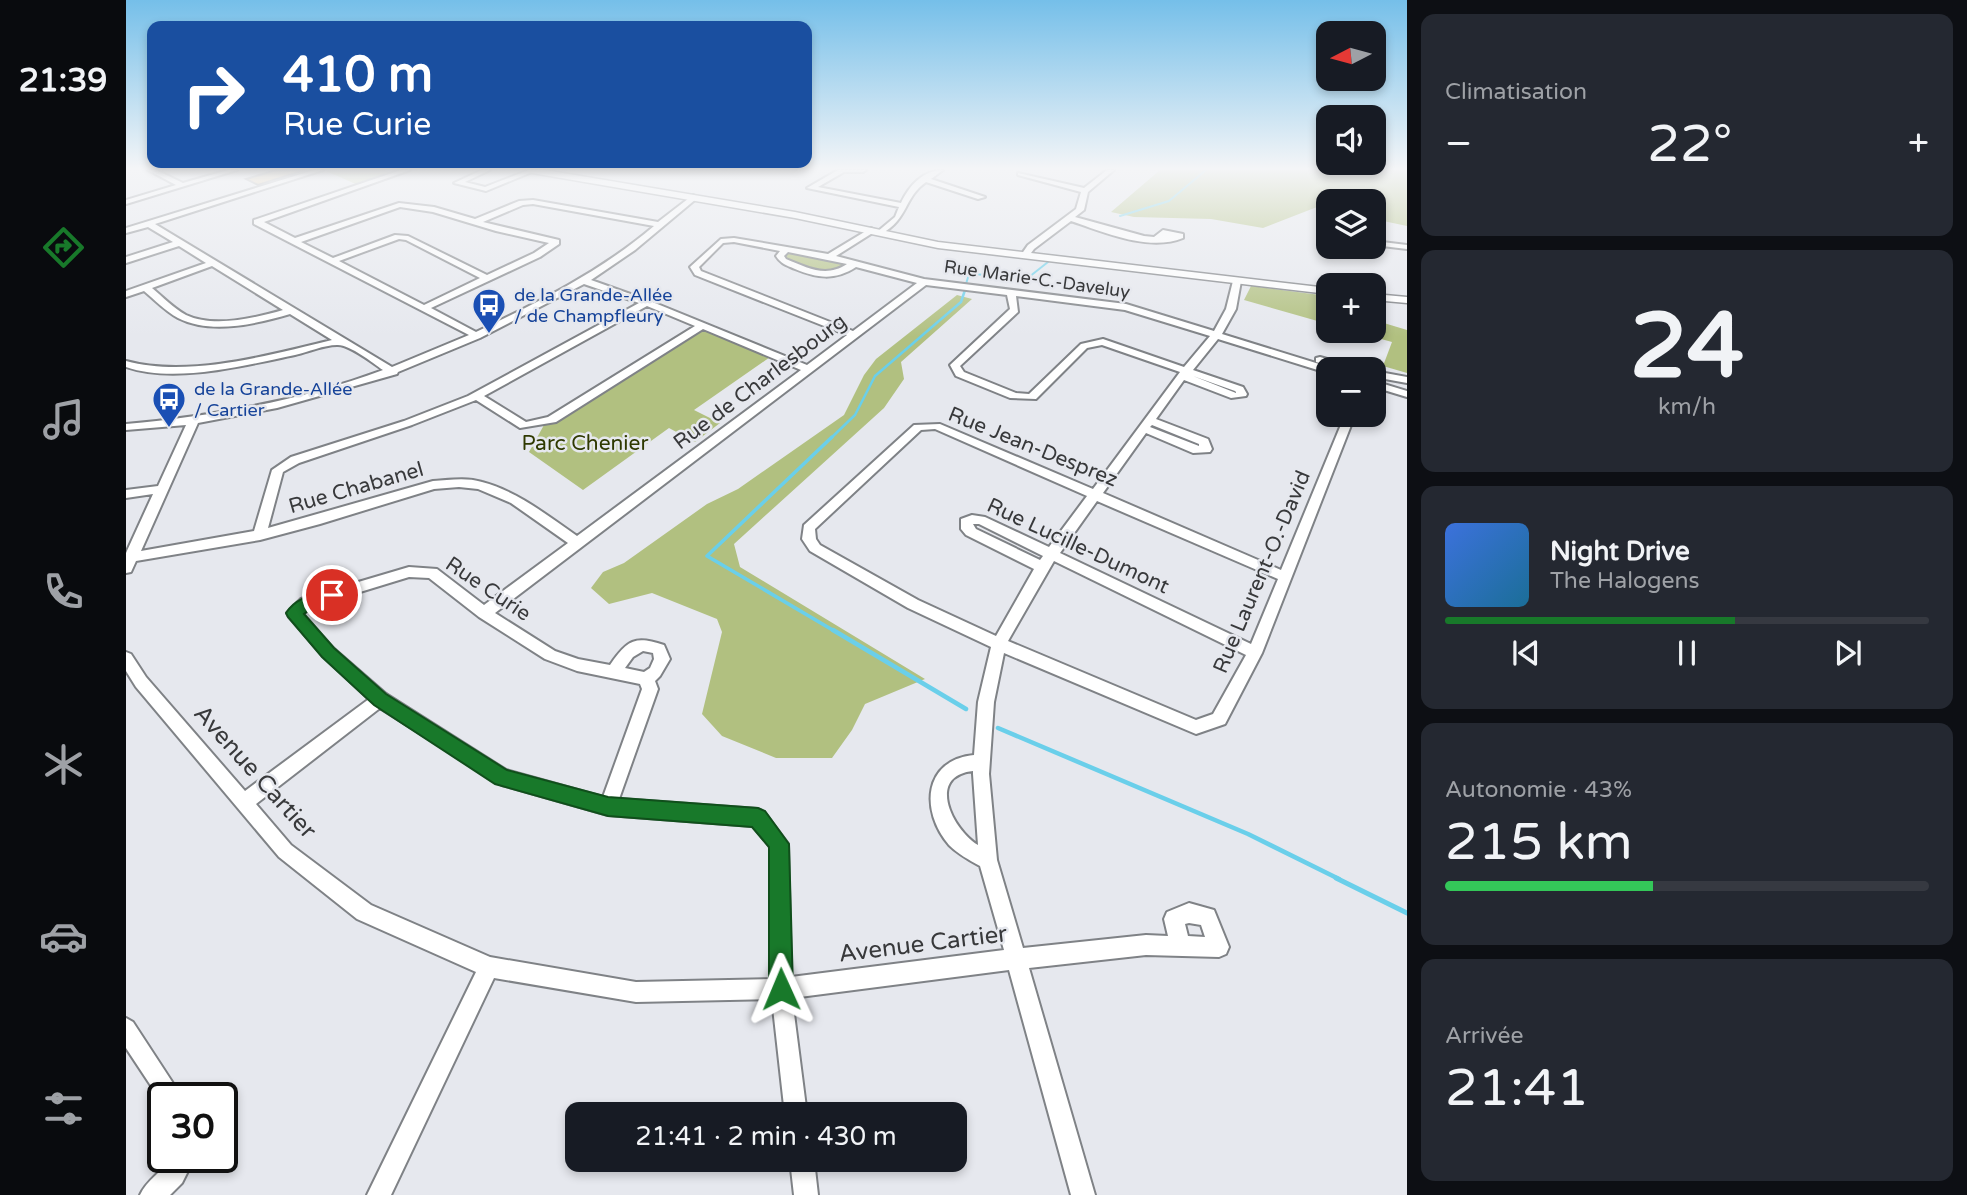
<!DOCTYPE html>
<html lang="fr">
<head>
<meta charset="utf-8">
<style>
	:root { --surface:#171b24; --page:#242831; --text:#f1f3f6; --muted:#9ea1a6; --line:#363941; --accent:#18792a }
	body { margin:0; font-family:"Varela Round",sans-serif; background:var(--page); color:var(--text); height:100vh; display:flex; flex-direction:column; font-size:26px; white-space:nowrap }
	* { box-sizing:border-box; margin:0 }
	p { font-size:23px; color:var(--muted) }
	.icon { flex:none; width:38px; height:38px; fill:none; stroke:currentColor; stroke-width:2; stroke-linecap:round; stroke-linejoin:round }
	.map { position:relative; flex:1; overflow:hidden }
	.details { display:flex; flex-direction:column; gap:14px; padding:14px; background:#0d0f14; width:560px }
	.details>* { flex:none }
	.guide { position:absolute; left:21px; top:21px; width:665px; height:147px; border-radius:14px; box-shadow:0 4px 10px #0003; background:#1a4fa0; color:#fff; overflow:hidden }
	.needle { width:46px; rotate:264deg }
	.fabs { position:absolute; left:1190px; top:21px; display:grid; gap:14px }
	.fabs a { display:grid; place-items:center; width:70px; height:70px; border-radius:14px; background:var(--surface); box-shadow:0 4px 10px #0003; font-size:35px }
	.speed { position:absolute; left:21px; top:1082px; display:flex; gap:14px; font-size:35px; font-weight:700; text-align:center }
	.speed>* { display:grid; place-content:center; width:91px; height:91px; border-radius:50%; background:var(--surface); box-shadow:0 4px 10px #0003; line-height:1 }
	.speed .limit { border:4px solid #111; border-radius:10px; background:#fff; color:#111 }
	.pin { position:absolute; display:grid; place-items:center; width:60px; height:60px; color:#fff; margin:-30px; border:4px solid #fff; border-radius:50%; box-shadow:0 2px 7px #0007 }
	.me { position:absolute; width:77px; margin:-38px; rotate:359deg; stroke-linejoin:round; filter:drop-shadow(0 0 5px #0008) }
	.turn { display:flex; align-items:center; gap:24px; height:147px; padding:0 21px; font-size:32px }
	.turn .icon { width:91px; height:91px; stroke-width:2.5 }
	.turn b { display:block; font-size:49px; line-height:60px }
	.big { font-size:52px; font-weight:600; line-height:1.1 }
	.details .card { flex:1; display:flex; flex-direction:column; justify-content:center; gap:10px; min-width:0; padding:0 24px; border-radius:14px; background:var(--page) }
	.details .dial { align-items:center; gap:0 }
	.dial b { font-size:91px; line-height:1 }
	.song { display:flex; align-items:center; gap:21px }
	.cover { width:84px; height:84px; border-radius:10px; background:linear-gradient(135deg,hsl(220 70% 55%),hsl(200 70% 35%)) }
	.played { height:7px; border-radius:4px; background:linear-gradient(90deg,var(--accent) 60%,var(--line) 60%) }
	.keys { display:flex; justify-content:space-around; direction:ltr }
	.heat { display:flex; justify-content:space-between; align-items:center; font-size:38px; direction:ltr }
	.charge { height:10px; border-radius:5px; background:linear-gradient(90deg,#34c759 43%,var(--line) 0) }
	.trip { position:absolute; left:439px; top:1102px; width:402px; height:70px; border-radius:14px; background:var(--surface); box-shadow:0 4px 10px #0003; font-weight:600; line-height:70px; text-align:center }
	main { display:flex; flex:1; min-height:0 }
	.tabs { display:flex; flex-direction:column; width:126px; justify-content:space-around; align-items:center; background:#090b0e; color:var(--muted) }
	.tabs .icon { width:49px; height:49px }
	.tabs .current { color:var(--accent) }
	.tabs b { font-size:32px; color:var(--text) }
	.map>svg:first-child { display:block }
</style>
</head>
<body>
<main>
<nav class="tabs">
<b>21:39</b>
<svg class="icon current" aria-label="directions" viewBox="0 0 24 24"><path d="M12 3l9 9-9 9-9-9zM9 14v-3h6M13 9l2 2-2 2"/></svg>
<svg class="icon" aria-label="music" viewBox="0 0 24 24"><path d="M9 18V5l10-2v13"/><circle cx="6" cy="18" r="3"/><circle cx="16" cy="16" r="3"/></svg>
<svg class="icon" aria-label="phone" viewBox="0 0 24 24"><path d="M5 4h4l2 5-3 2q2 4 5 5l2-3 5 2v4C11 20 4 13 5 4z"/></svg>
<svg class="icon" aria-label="climate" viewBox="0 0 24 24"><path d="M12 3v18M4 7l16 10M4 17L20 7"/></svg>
<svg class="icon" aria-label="car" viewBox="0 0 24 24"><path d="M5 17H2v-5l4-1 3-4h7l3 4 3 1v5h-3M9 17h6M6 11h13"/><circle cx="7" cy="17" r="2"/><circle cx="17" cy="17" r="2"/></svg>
<svg class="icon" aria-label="filters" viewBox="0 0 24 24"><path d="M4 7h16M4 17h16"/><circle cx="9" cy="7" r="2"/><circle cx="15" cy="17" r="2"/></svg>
</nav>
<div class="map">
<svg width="1281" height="1195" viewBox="0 0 1281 1195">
	<rect width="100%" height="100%" fill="#e6e8ee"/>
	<!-- green -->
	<path fill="#b1c080" d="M258 170 265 173 232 185 200 171Z
		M1034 170H1281V226L1248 219V201H1202V210L1191 207 1137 228 1085 219 1008 217 985 212Z
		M660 249 728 264C700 285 688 272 657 261L654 256Z
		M1125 286 1202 296V324L1118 300Z
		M831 295 846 299 775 362 778 379 758 408 608 544 614 567 799 679 739 704 726 730 706 758H650L596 736 576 714 596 632 591 619 526 593 483 604 465 588 477 572 498 563 581 504 612 489 718 415 738 375 750 359Z
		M1248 301 1256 302 1248 320 1281 330V373L1257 366 1266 342 1226 331H1248Z
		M576 326 647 355 568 410 594 423 569 442 543 428 457 490 403 452 418 425Z"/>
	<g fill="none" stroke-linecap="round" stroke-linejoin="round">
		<!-- stream-far4 -->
		<path stroke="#6acfea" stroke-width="2" d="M994 216 1043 201 1080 170
			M840 284 843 274 903 277 922 262"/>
		<!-- stream-far3 -->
		<path stroke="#6acfea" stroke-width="2.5" d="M704 439 729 415 749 376 835 302 839 290"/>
		<!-- stream-far2 -->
		<path stroke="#6acfea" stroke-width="3.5" d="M706 437 581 556 710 632"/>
		<!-- stream-far1 -->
		<path stroke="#6acfea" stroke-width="4.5" d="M707 630 840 709
			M872 728 1122 834 1213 879"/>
		<!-- stream -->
		<path stroke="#6acfea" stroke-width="5" d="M1210 878 1281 913"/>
	</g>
	<!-- building -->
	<path fill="#d1a661" stroke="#6f6c67" stroke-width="2" d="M150 170H179L132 185 120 179Z"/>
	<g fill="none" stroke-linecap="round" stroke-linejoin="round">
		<defs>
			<path id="minor" d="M22 170H30L57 183 102 170H111L0 204V200L50 185Z
				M188 170H197L29 224 266 367 343 335 128 224V220L275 170H284L138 222 169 238 273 203 308 207 349 219 393 201 407 200 532 222 567 195 571 197 570 199 509 250 465 280 524 301 681 365 721 335 569 275 564 267 595 239 608 238 702 254 745 228 749 230 748 232 710 256 798 279 1000 304 1088 331 1100 309 1107 281 1111 278 1115 281 1110 309 1096 334 1206 368 1202 369V373L1198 372 1092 339 1067 370 1117 387 1121 394 1120 396 1105 398 1058 380 1030 419 1082 439 1086 449 1084 452 1067 453 1020 433 977 493 1155 570 1219 415H1229L1136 653 1099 724 1070 734 878 653 868 702 863 774 871 860 897 948 1020 935 1042 936 1038 919 1041 912 1063 903 1088 910 1103 947 1100 954 1093 957 1020 955 903 968 969 1195H945L883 970 666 998 681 1115H659L646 999 510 1002 368 978 265 1195H241L350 972 231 919 153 857 10 687 0 671V652L5 654 20 677 119 791 243 699 197 656 163 617 161 613 175 599 283 567 311 569 358 605 442 543 385 503 352 489 333 487 308 489 194 524 134 540 10 561 5 572 0 573V553L27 494 0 498V490L32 486 60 425 0 430V424C88 416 174 401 257 370 247 363 223 344 211 345 198 345 182 352 169 355 120 365 49 384 0 367V361C62 378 144 355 206 340L164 314C130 324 85 335 52 318 39 311 29 300 18 291L0 297V291L80 263 53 246 0 263V257L47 242 22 227 0 233V228ZM407 204 528 226C474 272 413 302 350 332L305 308 414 257 433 244V240L357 222 397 205ZM274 207 307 212 370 231 423 243 408 253 361 275 282 236 269 235 207 258 175 242ZM273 239 280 240 354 278 298 305 213 261ZM608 242 654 251 650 256C655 264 660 265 669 269 691 278 708 281 730 267L791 283 727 331 575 271 573 267 597 243ZM662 252 721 264C700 278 682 268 660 259L658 256ZM86 266 157 310C129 318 88 328 60 315 47 308 37 297 26 288ZM458 284 513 303 342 396 278 421 165 457 146 470 128 531 15 551 72 423 151 408 271 374 272 372 354 338ZM800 285 881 295 884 309 824 365 830 376 884 398 910 399 961 348 976 345 1054 372 967 489 814 424 788 425 678 525 676 539 684 551 782 608 865 647 852 702 848 755C797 760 794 811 823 845 832 854 843 860 854 866L878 950 665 977 662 844 638 812 632 809 493 799 532 689 529 681 534 676 544 659 538 645C509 635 501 640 484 665L452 659 429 651 369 613ZM890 296 999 310 1084 336 1058 367 977 339 955 344 903 394 890 393 838 372 834 366 892 312ZM521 306 569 326 422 417 400 422 358 396ZM577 329 675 370 451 536C422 516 391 491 356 482 340 477 323 480 307 481L142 528 157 472 173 463 286 425 350 400 394 428 430 422ZM1067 376 1109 391 1110 392V393ZM1026 425 1073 444V446L1024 427ZM809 429 961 496 923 547 859 517 846 515 835 519V529L840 535 908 569 870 636 792 600 694 545 690 539 689 529 795 430ZM971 501 1152 579 1125 644 934 553ZM847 524H853L917 556 914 560 850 529ZM928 561 1120 655 1087 714 1070 720 882 641ZM283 577 303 578 353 617 419 659 451 671 514 684 516 689 477 797 380 770 260 694 207 648 177 614 185 607ZM517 651 527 653 528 659 524 668 518 672 499 668 507 657ZM254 708 376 785 482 815 627 826 644 847 645 979 510 982 364 957 245 905 165 845 130 804ZM847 771V774L852 845C826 829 800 776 847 771ZM1063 923 1075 925 1079 937 1062 936 1059 924Z
				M356 170H364L339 182 359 187 403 170H411L360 191 328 183Z
				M712 170H740L737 172H718L692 187 775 203C783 186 797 170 817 170L805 179 859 197 852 199 800 182C778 197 782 220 755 234L751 232 769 217 773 207 681 188Z
				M981 170H988L962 192 958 210 949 217 1018 236 1028 237 1037 230 1057 234V238C1023 252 977 232 945 221L908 249 902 257H896L895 255 902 245 950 209 955 192 892 175V173L958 188Z
				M1248 241 1281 245V249L1248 245Z
				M1194 357 1230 367 1231 369H1216L1190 362V358Z
				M1248 371 1281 377V383L1248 377Z
				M1248 381 1281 391V397L1248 387Z
				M0 1018 7 1022 56 1097H37V1104L0 1048Z
				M45 1157H69L56 1183 44 1195H14C21 1179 37 1172 45 1157Z
				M664 1160H688L692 1195H668Z"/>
			<path id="major" d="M402 170H419L669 212 812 242 1202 288V294L812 248 669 218 406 173Z
				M1248 294 1281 297V303L1248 300Z"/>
		</defs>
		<!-- minor casing -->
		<use href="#minor" stroke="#7f8286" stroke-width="4"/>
		<!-- major casing -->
		<use href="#major" stroke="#7f8286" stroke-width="3"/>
		<!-- minor -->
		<use href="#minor" fill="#fff" fill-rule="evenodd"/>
		<!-- major -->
		<use href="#major" fill="#fff" fill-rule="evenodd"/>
	</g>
	<!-- sky -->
	<linearGradient id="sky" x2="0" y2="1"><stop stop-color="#75bfe9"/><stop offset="0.5" stop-color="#f4f5f7"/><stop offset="1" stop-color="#f4f5f7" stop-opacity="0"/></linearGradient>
	<rect width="1281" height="337" fill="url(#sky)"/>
	<!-- route -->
	<path fill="#18792a" stroke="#104f1b" stroke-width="2" d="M206 589 214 595 211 600 186 608 178 614 208 648 260 694 381 770 482 797 632 808 639 811 663 844 667 989 663 997 655 1000 647 997 643 989V847L626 827 482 816 369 784 248 705 196 657 162 617 160 613C170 597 189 594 206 589Z"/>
	<!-- icons -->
	<defs>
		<symbol id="bus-pin" viewBox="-11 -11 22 30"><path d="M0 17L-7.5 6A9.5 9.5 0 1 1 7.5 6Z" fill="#1a4fb4" stroke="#e6e8ee"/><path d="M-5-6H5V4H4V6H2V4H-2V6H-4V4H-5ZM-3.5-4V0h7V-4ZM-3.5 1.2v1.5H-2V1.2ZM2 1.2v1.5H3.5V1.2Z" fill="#fff"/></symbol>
	</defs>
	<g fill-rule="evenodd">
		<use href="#bus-pin" x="344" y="286" width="38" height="52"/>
		<use href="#bus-pin" x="24" y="380" width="38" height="52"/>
	</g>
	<g text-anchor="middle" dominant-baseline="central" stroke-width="5" stroke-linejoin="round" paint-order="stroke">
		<!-- far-street labels -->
		<g font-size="18" fill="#38393b" stroke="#e6e8ee">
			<text transform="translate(911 279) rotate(8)">Rue Marie-C.-Daveluy</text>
		</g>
		<!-- far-transit labels -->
		<g font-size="18" fill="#164399" stroke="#e6e8ee" text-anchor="start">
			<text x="388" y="295">de la Grande-Allée<tspan x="388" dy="21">/ de Champfleury</tspan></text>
			<text x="68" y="389">de la Grande-Allée<tspan x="68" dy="21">/ Cartier</tspan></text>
		</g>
		<!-- street labels -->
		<g font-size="21" fill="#38393b" stroke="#e6e8ee">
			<text transform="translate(634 382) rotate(-37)">Rue de Charlesbourg</text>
			<text transform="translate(907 447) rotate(22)">Rue Jean-Desprez</text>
			<text transform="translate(230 488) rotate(-16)">Rue Chabanel</text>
			<text transform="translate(952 546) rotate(25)">Rue Lucille-Dumont</text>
			<text transform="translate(1136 572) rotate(-67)">Rue Laurent-O.-David</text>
			<text transform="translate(362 589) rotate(34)">Rue Curie</text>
		</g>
		<!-- park labels -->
		<g font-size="21" fill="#2f3900" stroke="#e6e8ee">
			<text x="459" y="443">Parc Chenier</text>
		</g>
		<!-- near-street labels -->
		<g font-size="24" fill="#38393b" stroke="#e6e8ee">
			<text transform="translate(129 772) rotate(48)">Avenue Cartier</text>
			<text transform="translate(797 944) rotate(-7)">Avenue Cartier</text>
		</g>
	</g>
</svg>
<div class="fabs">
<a><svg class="needle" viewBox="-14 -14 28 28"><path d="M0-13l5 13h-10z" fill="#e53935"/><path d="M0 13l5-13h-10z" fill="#9ea1a6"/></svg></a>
<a><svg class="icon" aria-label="sound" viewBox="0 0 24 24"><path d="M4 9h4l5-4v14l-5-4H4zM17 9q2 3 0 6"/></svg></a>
<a><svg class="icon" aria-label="layers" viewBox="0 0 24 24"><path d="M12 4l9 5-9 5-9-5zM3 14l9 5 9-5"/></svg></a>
<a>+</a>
<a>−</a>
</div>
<div class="speed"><div class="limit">30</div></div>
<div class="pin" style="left:206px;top:595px;background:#d93025"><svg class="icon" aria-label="arrive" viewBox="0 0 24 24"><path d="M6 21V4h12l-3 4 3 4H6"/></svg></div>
<svg class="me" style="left:655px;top:989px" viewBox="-20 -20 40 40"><path d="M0-17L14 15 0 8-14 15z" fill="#18792a" stroke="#fff" stroke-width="4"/></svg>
<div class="trip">21:41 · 2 min · 430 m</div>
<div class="guide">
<div class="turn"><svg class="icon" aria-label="right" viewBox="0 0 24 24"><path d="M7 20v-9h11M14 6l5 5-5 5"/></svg><div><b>410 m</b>Rue Curie</div></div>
</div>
</div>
<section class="details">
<div class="card"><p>Climatisation</p>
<div class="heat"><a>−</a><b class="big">22°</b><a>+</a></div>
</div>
<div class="card dial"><b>24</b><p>km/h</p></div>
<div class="card">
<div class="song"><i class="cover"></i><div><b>Night Drive</b><p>The Halogens</p></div></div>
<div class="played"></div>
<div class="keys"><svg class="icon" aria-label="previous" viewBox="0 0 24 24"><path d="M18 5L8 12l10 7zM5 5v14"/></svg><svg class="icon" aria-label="pause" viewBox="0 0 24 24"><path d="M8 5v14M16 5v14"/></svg><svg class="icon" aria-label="next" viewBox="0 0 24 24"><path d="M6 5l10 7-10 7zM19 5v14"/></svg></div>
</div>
<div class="card"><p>Autonomie · 43%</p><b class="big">215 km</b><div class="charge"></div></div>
<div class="card"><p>Arrivée</p><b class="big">21:41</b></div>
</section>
</main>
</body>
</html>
